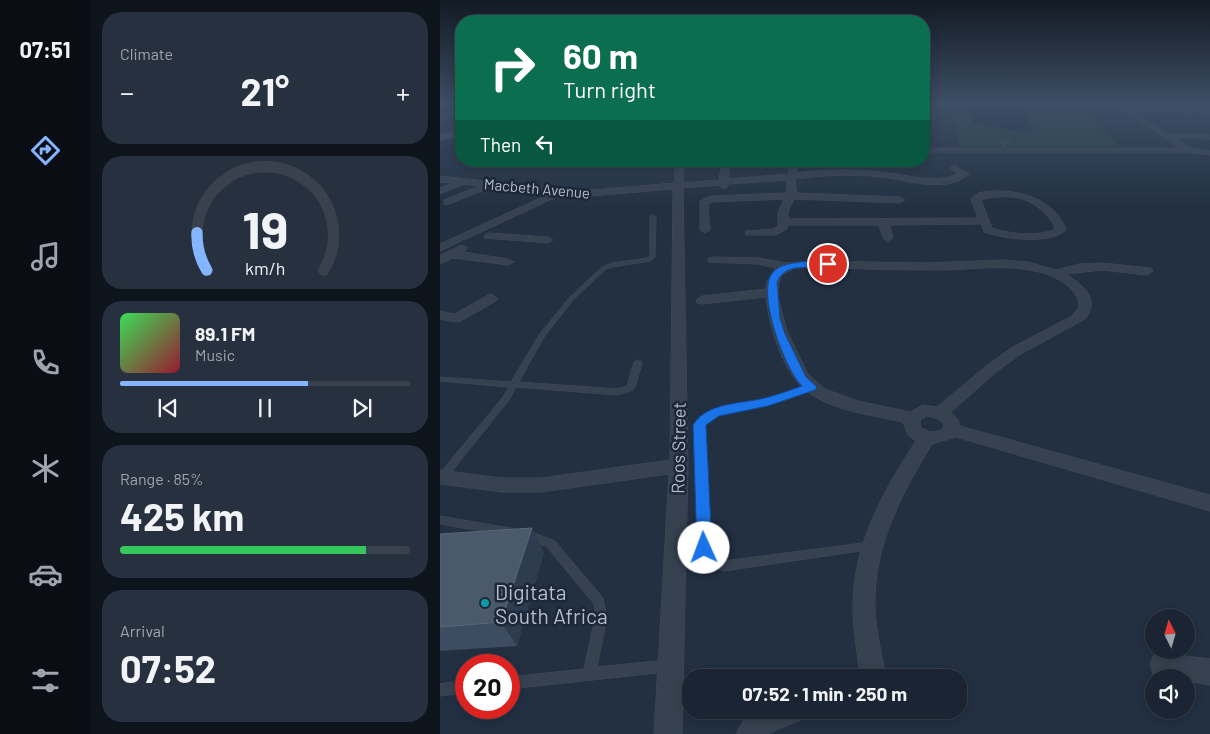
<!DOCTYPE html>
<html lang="en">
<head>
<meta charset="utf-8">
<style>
	:root { --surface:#1a2432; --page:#27303e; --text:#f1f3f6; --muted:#9fa4ac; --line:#38414d; --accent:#85b5ff }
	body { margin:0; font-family:Barlow,sans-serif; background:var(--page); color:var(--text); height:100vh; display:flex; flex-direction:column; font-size:19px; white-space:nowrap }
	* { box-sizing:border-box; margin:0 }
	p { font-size:16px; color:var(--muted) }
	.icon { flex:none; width:28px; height:28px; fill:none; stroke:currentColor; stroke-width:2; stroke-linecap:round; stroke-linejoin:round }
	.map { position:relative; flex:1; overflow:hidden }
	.panel { display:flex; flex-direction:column; gap:12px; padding:12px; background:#0e141c; width:350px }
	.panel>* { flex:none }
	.banner { position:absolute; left:15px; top:15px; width:475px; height:152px; border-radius:20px; box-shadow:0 2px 12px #0003,0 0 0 1px var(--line); background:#0b6e4f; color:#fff; overflow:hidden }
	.needle { width:32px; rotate:355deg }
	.fabs { position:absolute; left:705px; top:609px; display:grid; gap:10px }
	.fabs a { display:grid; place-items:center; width:50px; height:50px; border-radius:50%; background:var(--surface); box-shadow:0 2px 12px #0003,0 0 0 1px var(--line); font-size:25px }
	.speed { position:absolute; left:15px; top:654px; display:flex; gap:10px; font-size:25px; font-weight:700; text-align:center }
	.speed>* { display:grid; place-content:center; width:65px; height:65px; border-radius:50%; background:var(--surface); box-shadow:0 2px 12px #0003,0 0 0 1px var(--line); line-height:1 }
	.speed .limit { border:8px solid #d22; background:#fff; color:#111 }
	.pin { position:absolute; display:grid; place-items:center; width:42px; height:42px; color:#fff; margin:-21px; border:2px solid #fff; border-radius:50%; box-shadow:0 1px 5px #0007 }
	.me { position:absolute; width:55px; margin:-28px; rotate:358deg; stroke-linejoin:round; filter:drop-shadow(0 0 4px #0008) }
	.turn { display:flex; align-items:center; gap:18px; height:105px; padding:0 25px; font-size:22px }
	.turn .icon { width:65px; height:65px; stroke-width:2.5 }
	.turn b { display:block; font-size:35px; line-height:42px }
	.then { display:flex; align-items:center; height:48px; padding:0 25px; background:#0003; gap:10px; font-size:19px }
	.big { font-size:38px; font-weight:700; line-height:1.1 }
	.panel .tile { flex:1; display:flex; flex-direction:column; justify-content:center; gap:8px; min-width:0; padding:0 18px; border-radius:20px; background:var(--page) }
	.panel .dial { align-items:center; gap:0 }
	.dial svg { height:130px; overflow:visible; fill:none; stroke:var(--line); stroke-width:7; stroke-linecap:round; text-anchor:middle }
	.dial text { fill:var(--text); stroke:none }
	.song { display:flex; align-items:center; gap:15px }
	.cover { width:60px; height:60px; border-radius:8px; background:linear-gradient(135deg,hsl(130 70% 55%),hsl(350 70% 35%)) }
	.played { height:5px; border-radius:2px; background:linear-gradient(90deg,var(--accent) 65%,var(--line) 65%) }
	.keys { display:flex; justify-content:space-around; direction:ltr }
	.heat { display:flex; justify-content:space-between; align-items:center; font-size:28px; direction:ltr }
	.charge { height:8px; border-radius:4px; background:linear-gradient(90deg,#34c759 85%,var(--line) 0) }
	.trip { position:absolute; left:242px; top:669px; width:285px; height:50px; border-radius:20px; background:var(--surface); box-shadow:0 2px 12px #0003,0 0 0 1px var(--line); font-weight:700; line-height:50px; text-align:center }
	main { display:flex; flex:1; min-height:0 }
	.dock { display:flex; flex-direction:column; width:90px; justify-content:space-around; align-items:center; background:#0a0e14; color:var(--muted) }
	.dock .icon { width:35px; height:35px }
	.dock .active { color:var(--accent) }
	.dock b { font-size:22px; color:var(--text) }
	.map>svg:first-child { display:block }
</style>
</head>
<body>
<main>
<nav class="dock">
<b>07:51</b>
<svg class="icon active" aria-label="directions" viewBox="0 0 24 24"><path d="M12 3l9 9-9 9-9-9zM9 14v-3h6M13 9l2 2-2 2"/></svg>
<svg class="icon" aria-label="music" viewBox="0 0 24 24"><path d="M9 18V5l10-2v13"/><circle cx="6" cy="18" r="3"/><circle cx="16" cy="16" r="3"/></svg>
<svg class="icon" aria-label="phone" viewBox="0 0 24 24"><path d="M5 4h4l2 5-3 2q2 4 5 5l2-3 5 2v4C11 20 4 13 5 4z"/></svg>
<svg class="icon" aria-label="climate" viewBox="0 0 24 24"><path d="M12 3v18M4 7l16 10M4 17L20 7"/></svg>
<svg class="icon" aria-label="car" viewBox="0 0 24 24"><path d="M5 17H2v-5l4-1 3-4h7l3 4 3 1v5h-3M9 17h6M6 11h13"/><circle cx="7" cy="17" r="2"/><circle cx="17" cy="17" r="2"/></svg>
<svg class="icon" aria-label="filters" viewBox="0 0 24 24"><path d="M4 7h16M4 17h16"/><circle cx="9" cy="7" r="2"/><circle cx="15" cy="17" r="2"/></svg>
</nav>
<section class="panel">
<div class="tile"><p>Climate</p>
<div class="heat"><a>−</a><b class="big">21°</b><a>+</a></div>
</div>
<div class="tile dial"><svg viewBox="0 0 100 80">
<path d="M14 69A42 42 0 1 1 86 69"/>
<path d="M14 69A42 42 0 0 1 8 46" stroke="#85b5ff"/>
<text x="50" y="56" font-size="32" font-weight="700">19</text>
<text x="50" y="72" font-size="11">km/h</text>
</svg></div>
<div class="tile">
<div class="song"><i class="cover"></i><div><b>89.1 FM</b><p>Music</p></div></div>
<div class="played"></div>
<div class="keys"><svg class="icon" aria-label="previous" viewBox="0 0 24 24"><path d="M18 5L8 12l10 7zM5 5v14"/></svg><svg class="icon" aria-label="pause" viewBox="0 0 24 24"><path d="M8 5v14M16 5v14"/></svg><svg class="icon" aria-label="next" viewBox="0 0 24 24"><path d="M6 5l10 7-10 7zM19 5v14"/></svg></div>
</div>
<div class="tile"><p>Range · 85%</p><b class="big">425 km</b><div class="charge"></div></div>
<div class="tile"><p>Arrival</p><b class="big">07:52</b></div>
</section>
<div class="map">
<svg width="770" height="734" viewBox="0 0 770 734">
	<rect width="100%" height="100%" fill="#223042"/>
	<!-- green -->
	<path fill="#244043" d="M511 105H633L649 114 680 146H519Z"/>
	<!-- water -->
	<path fill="#142741" d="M545 105 581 108 588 115 586 118 593 126 591 129 579 131 533 123 531 121 533 118 527 113 526 109Z"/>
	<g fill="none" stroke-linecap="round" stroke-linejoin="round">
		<defs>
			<path id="lane" d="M570 140V142L564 143 569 150 566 151 560 142Z
				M21 146V148L16 149 14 148Z
				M213 215 216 217 215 257 210 261 173 267 166 269 133 300 104 337 79 382 177 389 187 386 194 362 198 360 202 362 196 385 193 390 177 395 76 387 69 400 5 480H0V473L63 397 69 387 0 381V377L71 382 99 335 129 298 162 267 172 263 208 258 210 256V217Z
				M371 384 375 387 374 389C364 392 354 397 345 400 324 406 275 408 264 425L270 548 276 556 284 561 430 542 434 543 435 546 434 549 284 571C271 566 265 561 260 548L256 425 261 417 272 410 340 396Z
				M0 516 70 528 74 529 75 532 74 535 70 536 0 524Z
				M89 531 115 541 163 598 167 618 157 667 226 660 230 662 232 666 230 670 226 672 69 689V677L144 669 155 618 154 604 107 547 85 538 84 535 85 532Z
				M26 681V693L0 696V684Z"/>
			<path id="street" d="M676 105H683L690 109 770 111V115L696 113 728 134 770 135V139L735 138 750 148 770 151V155L748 152H484V148H739Z
				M21 111V115L0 120V116Z
				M236 161H244L243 183 279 180 282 161H290L288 179 348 174 351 161H359L356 173C384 169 414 169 442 172 468 175 493 184 518 174L510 168 514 165 529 174C506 195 467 179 440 177 413 174 383 175 355 179L357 193 460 197 465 200 460 203 354 199 348 212V219L538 218 531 199 538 193C569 186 615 196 626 230 611 245 563 239 544 232L541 224 450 225 453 238 448 241 443 238 439 225H348L347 229 336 235H306L305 233 306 231 333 229 338 226V212L344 199 272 202 268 204 270 230 265 233 260 230V201L270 196 347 193V180L288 184 286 188 283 189 279 185 243 188 248 466 242 734H214L229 474 101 492H62L0 484V470L62 478H101L230 460 233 189 152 196 121 195 0 251V244L109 194 51 187 7 205 4 204V200L39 186 24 184 0 194V188L12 183 0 182V176L120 189 152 190 234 183ZM555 197C563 197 572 196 579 198 593 201 611 216 615 229 599 237 570 234 552 228L541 200Z
				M49 233 108 237 113 240 108 243 45 238 44 236Z
				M22 245 28 248 23 252 68 259 74 262 68 265 13 258 0 264V256Z
				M273 257 318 258 347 263 369 261 487 263 564 260 588 262 616 270 639 264 662 263 711 268 713 271 707 275 662 270 626 274C643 285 661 299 645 319L581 354 556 372 511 412 518 420 520 426 770 495V511L516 437 492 444C461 495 433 547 435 609 436 632 442 655 446 678H420C418 655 413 632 413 609 412 547 442 492 476 441L468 435 463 422C432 415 391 411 365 390 342 371 329 325 326 297L262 304 257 303 256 300 262 296 326 289V283L336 268 318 264 269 262 267 260 269 258ZM369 267C414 269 458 270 503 270 535 269 568 264 599 272 614 275 640 289 639 307L632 316 571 348 546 366 497 407 483 405 470 412 418 401 385 389 368 374 347 331 338 297 339 283 342 275 353 269ZM487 416C494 417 499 419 504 424L502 430 491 432 481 428 480 421Z
				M51 294 57 298 56 301 21 321 16 322 0 319V311L14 314Z
				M722 653 770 659V685L746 681V678H723L713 674 710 665 713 656Z
				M317 710H367L363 719 327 734H296L304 719Z"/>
			<path id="secondary" d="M21 130V136L0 140V134Z"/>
		</defs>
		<!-- lane casing -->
		<use href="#lane" stroke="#404b5a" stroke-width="1"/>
		<!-- street casing -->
		<use href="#street" stroke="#404b5a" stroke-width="1"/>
		<!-- secondary casing -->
		<use href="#secondary" stroke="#404b5a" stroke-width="1"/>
		<!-- lane -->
		<use href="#lane" fill="#374251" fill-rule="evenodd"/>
		<!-- street -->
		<use href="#street" fill="#374251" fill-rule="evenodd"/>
		<!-- secondary -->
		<use href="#secondary" fill="#445165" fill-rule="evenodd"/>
	</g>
	<!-- wall -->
	<path fill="#3d4c60" d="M0 534 104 552 77 646 0 651Z"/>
	<!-- shaded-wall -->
	<path fill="#2d3c4f" d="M92 528 104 552 77 646 61 622Z"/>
	<!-- building -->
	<path fill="#4a596c" stroke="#5a687b" d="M92 528 61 622 0 627V534Z"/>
	<!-- sky -->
	<linearGradient id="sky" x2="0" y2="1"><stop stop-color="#131a24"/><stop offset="0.5" stop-color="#3e4e65"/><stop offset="1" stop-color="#3e4e65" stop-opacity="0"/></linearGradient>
	<rect width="770" height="208" fill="url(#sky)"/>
	<!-- route -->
	<path fill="#1a73e8" stroke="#114b97" d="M369 261 388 262 392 264C380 274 348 257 337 282L340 319 345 334 366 377 377 387 375 390 328 406 279 416 266 425 272 548 270 552 264 554 259 552 257 548 253 425C267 402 301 404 325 398 337 395 350 390 362 386 345 370 318 296 331 275 338 263 357 263 369 261Z"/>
	<!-- markers -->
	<circle fill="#0f9aa8" stroke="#1c2737" stroke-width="2" cx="45" cy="603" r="5"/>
	<g text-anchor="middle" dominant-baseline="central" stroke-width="5" stroke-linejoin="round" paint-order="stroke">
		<!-- far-street labels -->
		<g font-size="15" fill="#b3bdcc" stroke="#1c2737">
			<text transform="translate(97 188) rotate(5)">Macbeth Avenue</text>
		</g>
		<!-- street labels -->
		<g font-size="18" fill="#b3bdcc" stroke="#1c2737">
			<text transform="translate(238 448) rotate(-89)">Roos Street</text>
		</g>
		<!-- near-poi labels -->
		<g font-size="21" fill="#b3bdcc" stroke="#1c2737" text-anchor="start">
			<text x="55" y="591">Digitata<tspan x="55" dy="24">South Africa</tspan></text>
		</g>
	</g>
</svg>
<div class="fabs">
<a><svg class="needle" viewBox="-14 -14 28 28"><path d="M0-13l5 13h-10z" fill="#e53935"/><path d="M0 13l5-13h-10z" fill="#9fa4ac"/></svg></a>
<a><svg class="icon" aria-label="sound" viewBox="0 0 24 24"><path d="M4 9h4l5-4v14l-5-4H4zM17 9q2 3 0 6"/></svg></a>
</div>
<div class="speed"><div class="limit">20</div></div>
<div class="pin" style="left:388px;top:264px;background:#d93025"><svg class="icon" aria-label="arrive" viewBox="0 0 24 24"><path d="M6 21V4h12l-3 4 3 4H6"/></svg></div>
<svg class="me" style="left:264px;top:548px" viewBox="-20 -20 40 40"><circle r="19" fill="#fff"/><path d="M0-13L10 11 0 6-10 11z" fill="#1a73e8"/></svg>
<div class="trip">07:52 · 1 min · 250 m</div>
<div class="banner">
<div class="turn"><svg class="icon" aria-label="right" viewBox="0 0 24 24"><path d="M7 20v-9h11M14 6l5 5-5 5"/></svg><div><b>60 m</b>Turn right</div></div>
<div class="then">Then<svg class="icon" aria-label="left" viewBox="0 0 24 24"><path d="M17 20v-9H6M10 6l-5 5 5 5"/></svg></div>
</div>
</div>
</main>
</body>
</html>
